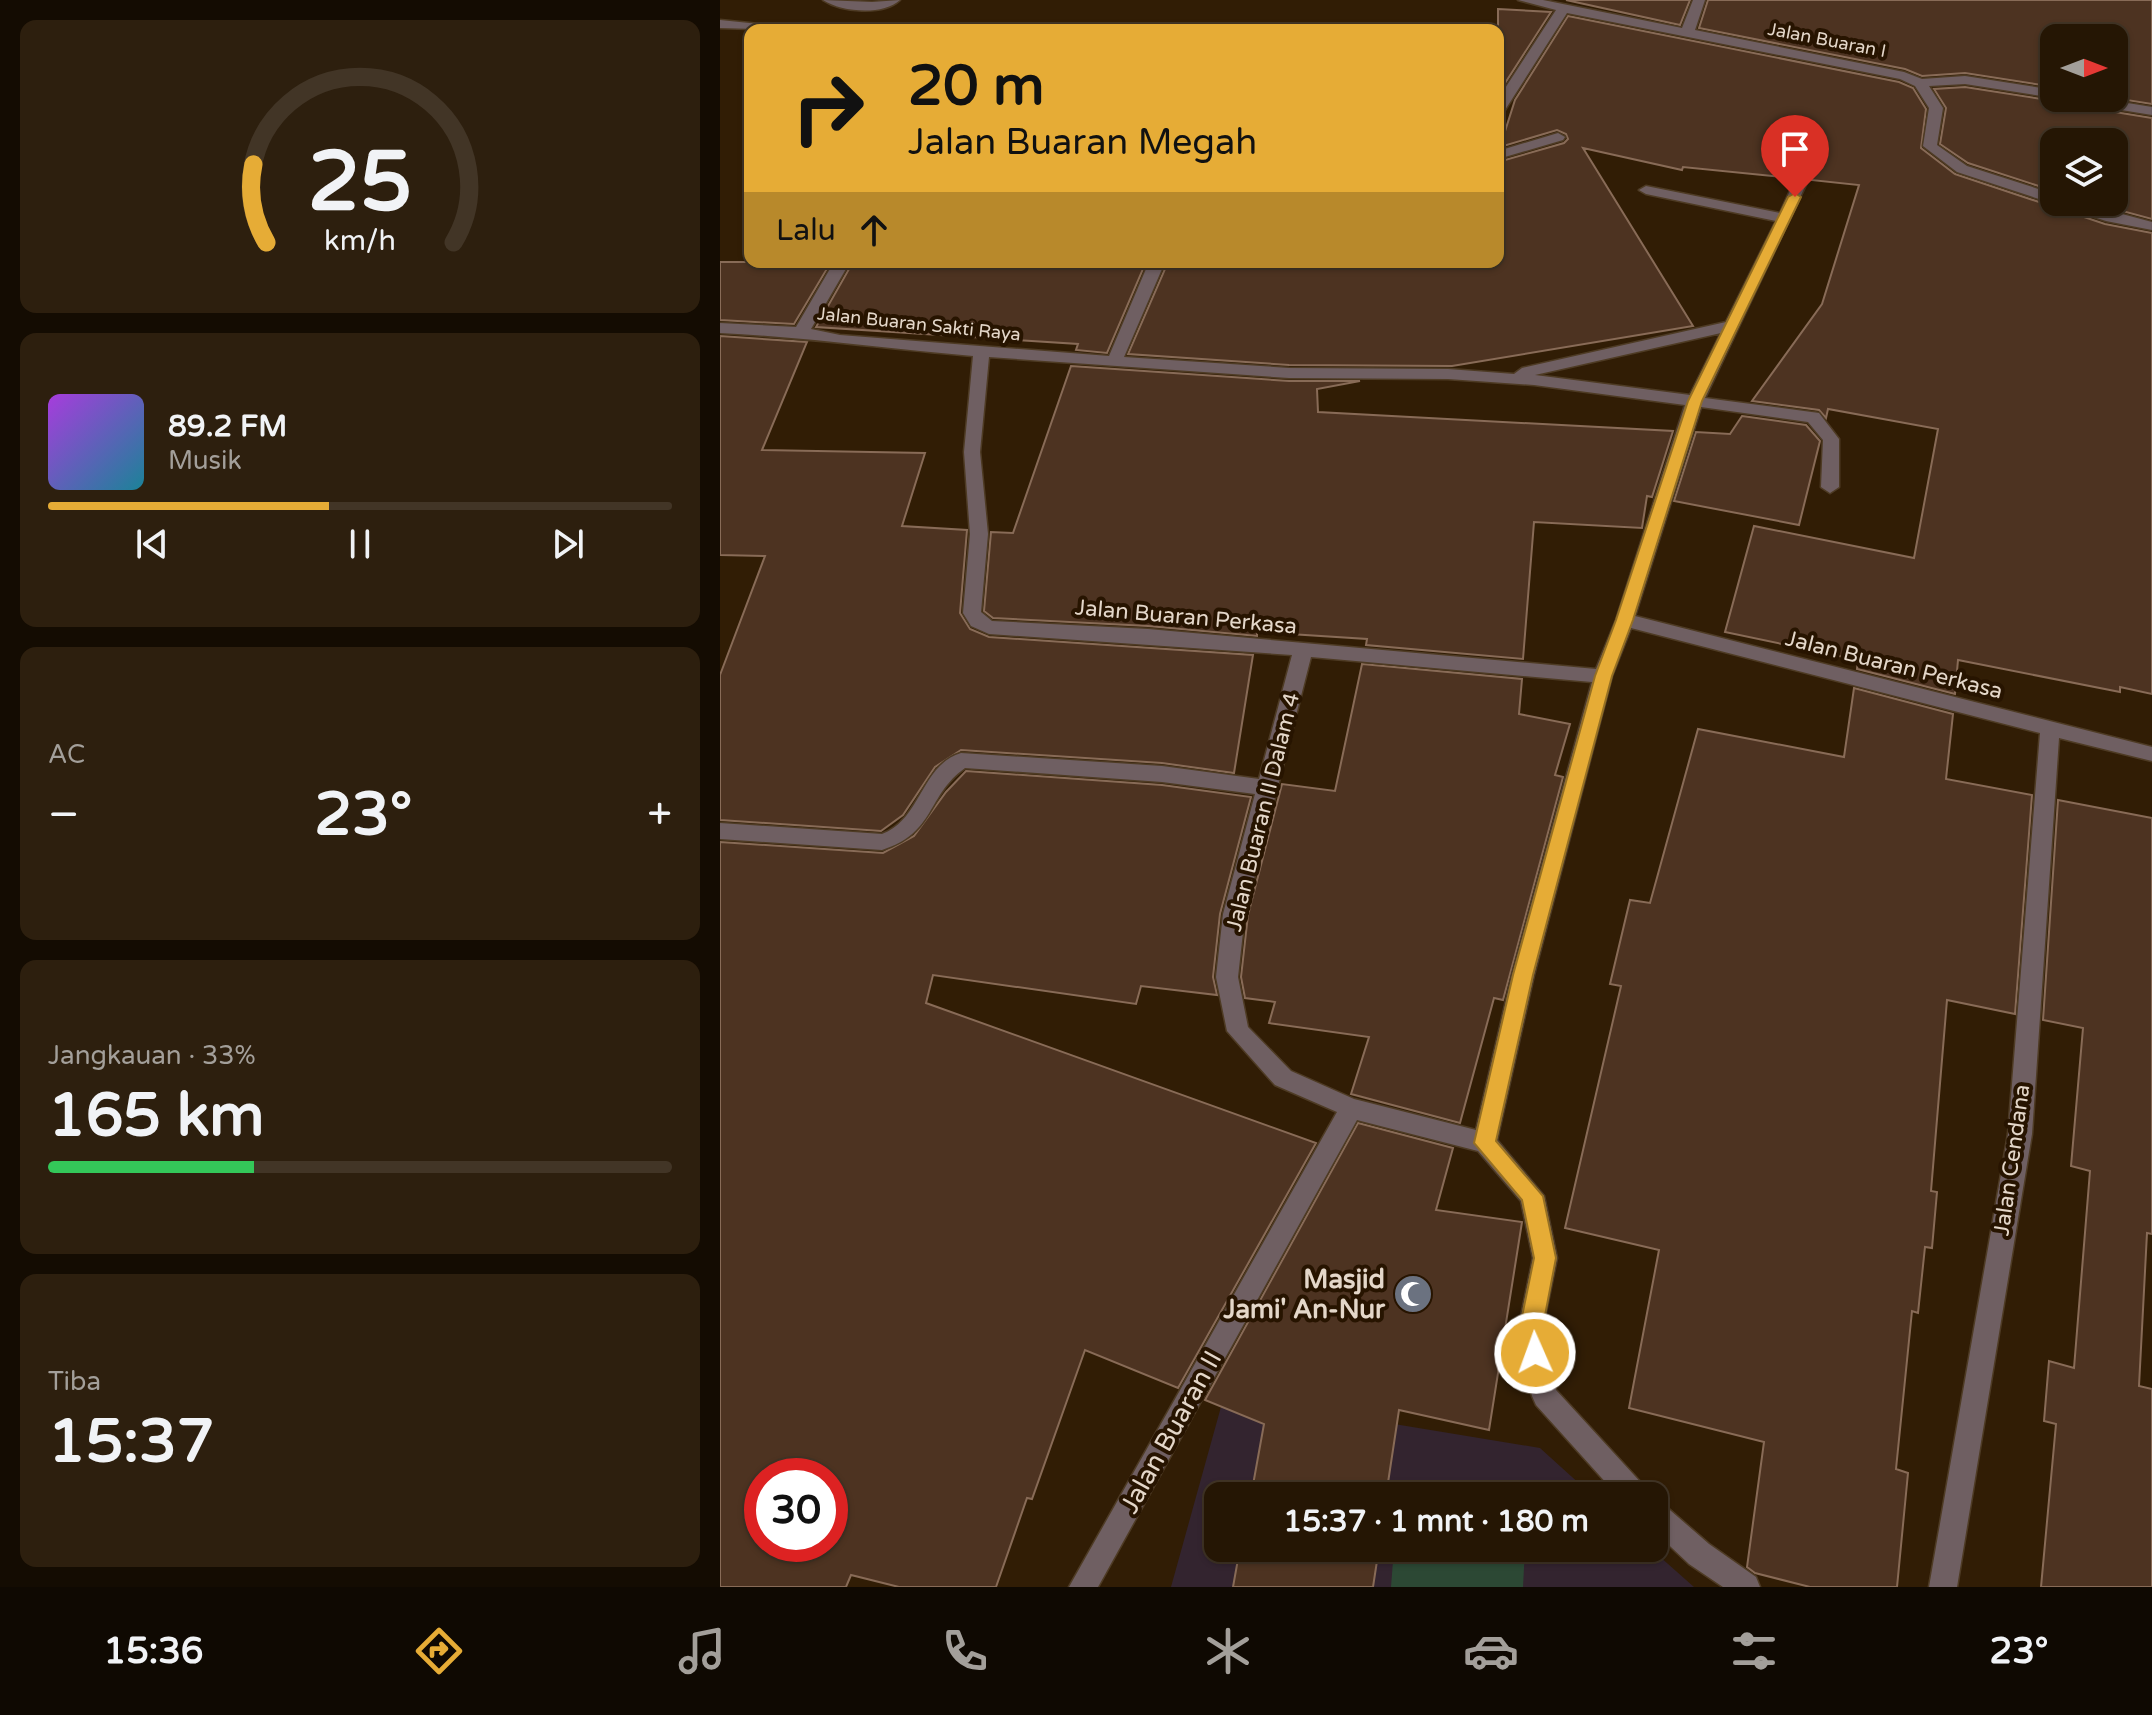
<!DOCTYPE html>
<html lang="id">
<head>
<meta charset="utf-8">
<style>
	:root { --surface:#251604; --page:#2d1f0e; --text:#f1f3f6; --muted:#a39f9a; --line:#423526; --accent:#e6ac36 }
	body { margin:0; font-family:"Varela Round",sans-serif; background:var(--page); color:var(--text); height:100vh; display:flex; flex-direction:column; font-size:30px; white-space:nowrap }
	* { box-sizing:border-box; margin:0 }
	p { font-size:26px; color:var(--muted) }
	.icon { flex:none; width:44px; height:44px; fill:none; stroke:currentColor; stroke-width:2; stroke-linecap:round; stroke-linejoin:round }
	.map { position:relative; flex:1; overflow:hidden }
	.side { display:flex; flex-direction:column; gap:20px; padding:20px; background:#140c02; width:720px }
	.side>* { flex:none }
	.banner { position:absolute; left:24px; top:24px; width:760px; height:244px; border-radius:16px; box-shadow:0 2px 6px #0004,0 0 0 2px var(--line); background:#e6ac36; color:#111; overflow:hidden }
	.needle { width:52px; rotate:90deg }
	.buttons { position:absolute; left:1320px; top:24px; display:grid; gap:16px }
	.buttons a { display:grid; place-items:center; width:88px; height:88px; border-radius:16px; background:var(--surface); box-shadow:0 2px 6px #0004,0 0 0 2px var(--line); font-size:40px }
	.speed { position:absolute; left:24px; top:1458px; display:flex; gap:16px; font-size:40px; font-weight:700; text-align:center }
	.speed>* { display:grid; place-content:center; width:104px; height:104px; border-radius:50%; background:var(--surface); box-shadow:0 2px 6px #0004,0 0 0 2px var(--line); line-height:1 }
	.speed .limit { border:12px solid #d22; background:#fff; color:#111 }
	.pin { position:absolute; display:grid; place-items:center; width:68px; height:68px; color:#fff; margin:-82px -34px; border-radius:50% 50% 50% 0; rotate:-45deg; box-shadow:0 0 8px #0007 }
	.pin .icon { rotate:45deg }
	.me { position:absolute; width:88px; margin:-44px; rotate:358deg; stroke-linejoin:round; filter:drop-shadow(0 0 6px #0008) }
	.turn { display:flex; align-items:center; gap:28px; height:168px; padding:0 32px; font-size:36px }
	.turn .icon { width:104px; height:104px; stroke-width:2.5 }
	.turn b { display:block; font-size:56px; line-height:68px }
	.then { display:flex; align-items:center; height:76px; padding:0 32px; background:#0003; gap:16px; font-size:30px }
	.big { font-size:60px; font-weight:700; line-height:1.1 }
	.side .widget { flex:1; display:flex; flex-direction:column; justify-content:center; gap:12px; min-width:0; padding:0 28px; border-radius:16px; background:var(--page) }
	.side .dial { align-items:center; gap:0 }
	.dial svg { height:208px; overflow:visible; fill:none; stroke:var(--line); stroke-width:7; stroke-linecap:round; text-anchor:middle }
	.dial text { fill:var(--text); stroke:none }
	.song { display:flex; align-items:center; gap:24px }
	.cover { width:96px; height:96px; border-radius:12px; background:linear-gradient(135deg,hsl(280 70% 55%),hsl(190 70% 35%)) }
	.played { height:8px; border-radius:4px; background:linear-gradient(90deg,var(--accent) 45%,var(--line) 45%) }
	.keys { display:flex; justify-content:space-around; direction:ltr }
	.heat { display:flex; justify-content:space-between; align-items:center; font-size:44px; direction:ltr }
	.charge { height:12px; border-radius:6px; background:linear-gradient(90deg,#34c759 33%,var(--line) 0) }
	.trip { position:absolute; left:484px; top:1482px; width:464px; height:80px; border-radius:16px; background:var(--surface); box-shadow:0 2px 6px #0004,0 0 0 2px var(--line); font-weight:700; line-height:80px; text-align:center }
	.tabs { display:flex; height:128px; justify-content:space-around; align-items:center; background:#0f0902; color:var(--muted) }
	.tabs .icon { width:56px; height:56px }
	.tabs .on { color:var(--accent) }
	.tabs b { font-size:36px; color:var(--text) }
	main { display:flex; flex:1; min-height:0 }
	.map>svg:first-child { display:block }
</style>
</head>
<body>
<main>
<section class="side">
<div class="widget dial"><svg viewBox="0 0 100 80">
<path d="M14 69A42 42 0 1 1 86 69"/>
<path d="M14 69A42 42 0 0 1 9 39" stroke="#e6ac36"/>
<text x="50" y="56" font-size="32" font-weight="700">25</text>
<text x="50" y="72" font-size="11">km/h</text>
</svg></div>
<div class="widget">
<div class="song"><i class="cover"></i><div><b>89.2 FM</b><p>Musik</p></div></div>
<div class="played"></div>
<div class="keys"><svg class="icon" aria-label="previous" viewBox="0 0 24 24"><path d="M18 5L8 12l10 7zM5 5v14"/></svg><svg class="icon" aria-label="pause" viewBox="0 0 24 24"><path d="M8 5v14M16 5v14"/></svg><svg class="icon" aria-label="next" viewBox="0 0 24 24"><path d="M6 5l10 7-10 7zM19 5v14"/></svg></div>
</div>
<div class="widget"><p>AC</p>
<div class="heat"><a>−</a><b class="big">23°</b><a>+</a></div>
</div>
<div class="widget"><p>Jangkauan · 33%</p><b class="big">165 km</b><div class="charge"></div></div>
<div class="widget"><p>Tiba</p><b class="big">15:37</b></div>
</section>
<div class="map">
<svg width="1432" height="1587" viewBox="0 0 1432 1587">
	<rect width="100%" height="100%" fill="#311d05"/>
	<!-- education -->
	<path fill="#33242f" d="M504 1396 820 1448 873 1496H498V1548H930L974 1587H451Z"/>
	<!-- green -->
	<path fill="#2c4834" d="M674 1548H805L803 1587H671Z"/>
	<!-- building -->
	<path fill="#4d3321" stroke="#886b57" stroke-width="2" fill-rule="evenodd" d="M846 0H970L960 25Z
		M988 0H1432V104L1394 98V38H1334V87L1245 73 1202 76 1185 69 979 28Z
		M778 9 831 12 778 94Z
		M848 16 1179 82 1193 88 1206 109 1201 148 1235 174 1385 224 1432 233V694L1400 687V692L1238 660 1235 694 1137 669 1138 660 1005 632 1034 526 1194 558 1218 429 1108 409 1106 418 1099 410 1032 401 1102 304 1139 185 1091 180 1103 156 1094 148 1083 154 1072 178 963 167 962 170 863 148 973 326 732 366 569 365 408 354 448 262H778V162L844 143 848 139 846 134 837 130 780 147 795 100Z
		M1245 87 1334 101 1342 98 1352 105 1432 118V219L1369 202H1394V142H1334V191L1248 163 1220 144 1226 108 1214 89Z
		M0 262H111L74 324 0 320Z
		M133 262H426L387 353 356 350 358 344 96 327Z
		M0 336 87 342 42 450 205 453 182 526 247 530 240 613 250 629 269 637 533 655 514 773 442 763 241 750 215 767 183 815 161 831 0 820V675L45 556 0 555Z
		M351 366 569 381H640L597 389 598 412 953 431 932 497 927 496 922 528 814 522 803 659 646 645 647 639 537 632V636L428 626 273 618 264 611 271 532 293 533Z
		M1022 416 1086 425 1100 441 1079 525 954 501 976 432 1010 434Z
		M642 664 802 679 799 714 850 724 835 775 843 777 783 1000 774 998 740 1123 631 1094 649 1037 549 1023 555 1002 525 998 521 977 528 915 562 784 615 791Z
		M1134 688 1233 714 1226 779 1312 795 1295 1014 1227 1000 1211 1191 1217 1192 1212 1248 1205 1247 1198 1313 1192 1311 1176 1469 1188 1473 1177 1587H1090L1035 1573 1027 1567 1044 1442 909 1408 939 1250 845 1228 901 986 890 984 910 900 930 903 978 729 1124 757Z
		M246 771 442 785 531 797 500 914 493 977 497 995 421 986 416 1004 213 975 206 1003 596 1143 458 1388 365 1350 312 1499 307 1498 276 1587H179L131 1575 126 1587H0V842L163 853 194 836 226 792ZM42 1476H110V1544H42Z
		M1338 800 1432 818V1234L1427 1233 1419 1386 1432 1389V1587H1321L1336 1424 1324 1421 1329 1361 1354 1368 1370 1171 1351 1166 1363 1028 1323 1020Z
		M638 1123 733 1148 716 1210 802 1222 769 1430 679 1410 666 1496H531L544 1424 485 1400Z
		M520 1548H659L653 1587H513Z"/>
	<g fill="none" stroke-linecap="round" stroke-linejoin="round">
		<defs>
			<path id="minor" d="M103 0 152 2 180 0C163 16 121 12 103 0Z
				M798 0H823L962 28 973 0H985L975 30 1184 72 1202 79 1245 76 1334 90V98L1245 84 1209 86 1223 108 1217 145 1247 166 1334 194V202H1357L1432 222V230L1386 221 1237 172 1203 146 1209 108 1195 86 1180 79 847 13 785 110 778 114V99L836 10Z
				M0 20 58 26 65 30 0 28Z
				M1345 98H1377L1432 107V115L1352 102Z
				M838 133 845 137 843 140 778 159V151Z
				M1093 151 1100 155 985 398 1099 413 1119 439V487L1110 493 1101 487 1103 440 1088 422 981 407 915 616 1432 747V761L1339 738 1312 1134 1237 1587H1209L1288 1134 1320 733 911 628 892 676 814 975 777 1140 824 1196 837 1258 822 1331 836 1390 925 1487 929 1496H898L816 1405 812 1396 798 1331 813 1258 801 1201 758 1151 637 1120 378 1587H349L617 1112 555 1085 507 1031 496 977 503 914 535 794 442 782 245 768C206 796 216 833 162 850L0 839V823L162 834C201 820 201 765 241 753L442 766 539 779 572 655 269 634 251 626 243 613 250 534 244 452 253 356C168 349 85 337 0 333V323L76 327 114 262H130L91 329 120 335 389 356 429 262H445L404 357 569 368 728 369 794 374 802 368 1006 322 1056 221 926 194 919 190 926 186 1060 213 1086 155ZM1001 333 970 395 815 375ZM269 357 569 378 728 379 814 385 965 405 896 620 876 669 428 629 272 621 261 612 268 534 260 452ZM591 657 872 682 792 975 756 1130 634 1099 571 1071 528 1027 518 977 525 914Z
				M934 1500 943 1504 989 1544 1036 1577 1040 1587H1003L969 1564 934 1531Z"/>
		</defs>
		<!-- minor casing -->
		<use href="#minor" stroke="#4e3b24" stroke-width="3"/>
		<!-- minor -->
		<use href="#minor" fill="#6f5f62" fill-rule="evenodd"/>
	</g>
	<!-- route -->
	<path fill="#e6ac36" stroke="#967023" stroke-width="2" d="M1075 193 1081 197 982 401 913 620 892 676 813 975 776 1141 823 1196 836 1258 822 1331 827 1353 823 1361 815 1364 807 1361 799 1331 814 1258 802 1200 754 1143 793 975 875 676 896 620 968 401 1068 197Z"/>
	<!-- icons -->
	<defs>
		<symbol id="mosque-disc" viewBox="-11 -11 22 22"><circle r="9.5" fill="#6b7280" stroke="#271400"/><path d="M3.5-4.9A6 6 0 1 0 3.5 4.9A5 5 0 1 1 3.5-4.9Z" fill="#fff"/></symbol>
	</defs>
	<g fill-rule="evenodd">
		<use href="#mosque-disc" x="671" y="1272" width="44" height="44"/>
	</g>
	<g text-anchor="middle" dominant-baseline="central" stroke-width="8" stroke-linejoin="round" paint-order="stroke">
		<!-- far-street labels -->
		<g font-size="18" fill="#e4d7c9" stroke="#271400">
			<text transform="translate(1107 40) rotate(11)">Jalan Buaran I</text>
			<text transform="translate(199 324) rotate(6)">Jalan Buaran Sakti Raya</text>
		</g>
		<!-- street labels -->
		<g font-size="22" fill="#e4d7c9" stroke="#271400">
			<text transform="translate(466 617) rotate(5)">Jalan Buaran Perkasa</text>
			<text transform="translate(1174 665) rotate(14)">Jalan Buaran Perkasa</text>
			<text transform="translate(543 812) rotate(-76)">Jalan Buaran II Dalam 4</text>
			<text transform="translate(1292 1160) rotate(-82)">Jalan Cendana</text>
		</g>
		<!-- near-poi labels -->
		<g font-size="26" font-weight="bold" fill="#e4d7c9" stroke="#271400" text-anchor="end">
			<text x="665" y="1279">Masjid<tspan x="665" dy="30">Jami' An-Nur</tspan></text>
		</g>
		<!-- near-street labels -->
		<g font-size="26" fill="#e4d7c9" stroke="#271400">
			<text transform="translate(451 1432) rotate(-61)">Jalan Buaran II</text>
		</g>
	</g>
</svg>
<div class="buttons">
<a><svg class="needle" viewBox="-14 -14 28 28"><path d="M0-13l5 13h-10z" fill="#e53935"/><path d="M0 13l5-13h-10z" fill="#a39f9a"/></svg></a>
<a><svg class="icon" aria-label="layers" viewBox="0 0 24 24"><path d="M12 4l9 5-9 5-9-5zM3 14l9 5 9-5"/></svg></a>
</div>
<div class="speed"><div class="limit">30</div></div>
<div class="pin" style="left:1075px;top:197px;background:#d93025"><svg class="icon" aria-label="arrive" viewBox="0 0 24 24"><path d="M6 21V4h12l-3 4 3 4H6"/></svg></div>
<svg class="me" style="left:815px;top:1353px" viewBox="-20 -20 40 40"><circle r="17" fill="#e6ac36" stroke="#fff" stroke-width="3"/><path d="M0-11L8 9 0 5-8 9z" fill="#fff"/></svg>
<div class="trip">15:37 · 1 mnt · 180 m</div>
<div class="banner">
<div class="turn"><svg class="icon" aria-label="right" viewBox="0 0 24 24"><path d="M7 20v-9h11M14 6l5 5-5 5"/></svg><div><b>20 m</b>Jalan Buaran Megah</div></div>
<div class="then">Lalu<svg class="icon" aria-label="ahead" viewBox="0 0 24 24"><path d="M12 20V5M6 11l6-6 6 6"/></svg></div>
</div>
</div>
</main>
<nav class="tabs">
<b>15:36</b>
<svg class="icon on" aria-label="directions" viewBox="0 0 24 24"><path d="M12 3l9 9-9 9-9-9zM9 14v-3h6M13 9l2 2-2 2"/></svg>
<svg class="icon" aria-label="music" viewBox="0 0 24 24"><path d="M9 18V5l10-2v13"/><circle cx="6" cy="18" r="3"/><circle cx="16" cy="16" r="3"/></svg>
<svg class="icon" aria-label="phone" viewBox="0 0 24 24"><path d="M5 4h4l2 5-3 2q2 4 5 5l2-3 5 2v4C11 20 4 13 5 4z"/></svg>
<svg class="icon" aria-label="climate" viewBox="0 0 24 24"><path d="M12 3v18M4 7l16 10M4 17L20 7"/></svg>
<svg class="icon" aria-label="car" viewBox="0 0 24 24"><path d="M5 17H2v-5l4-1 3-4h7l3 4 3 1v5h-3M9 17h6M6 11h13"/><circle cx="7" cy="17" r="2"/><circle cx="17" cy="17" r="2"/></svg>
<svg class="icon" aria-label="filters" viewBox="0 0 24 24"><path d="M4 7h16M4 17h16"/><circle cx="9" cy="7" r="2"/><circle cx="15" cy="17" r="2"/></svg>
<b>23°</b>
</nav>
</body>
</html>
